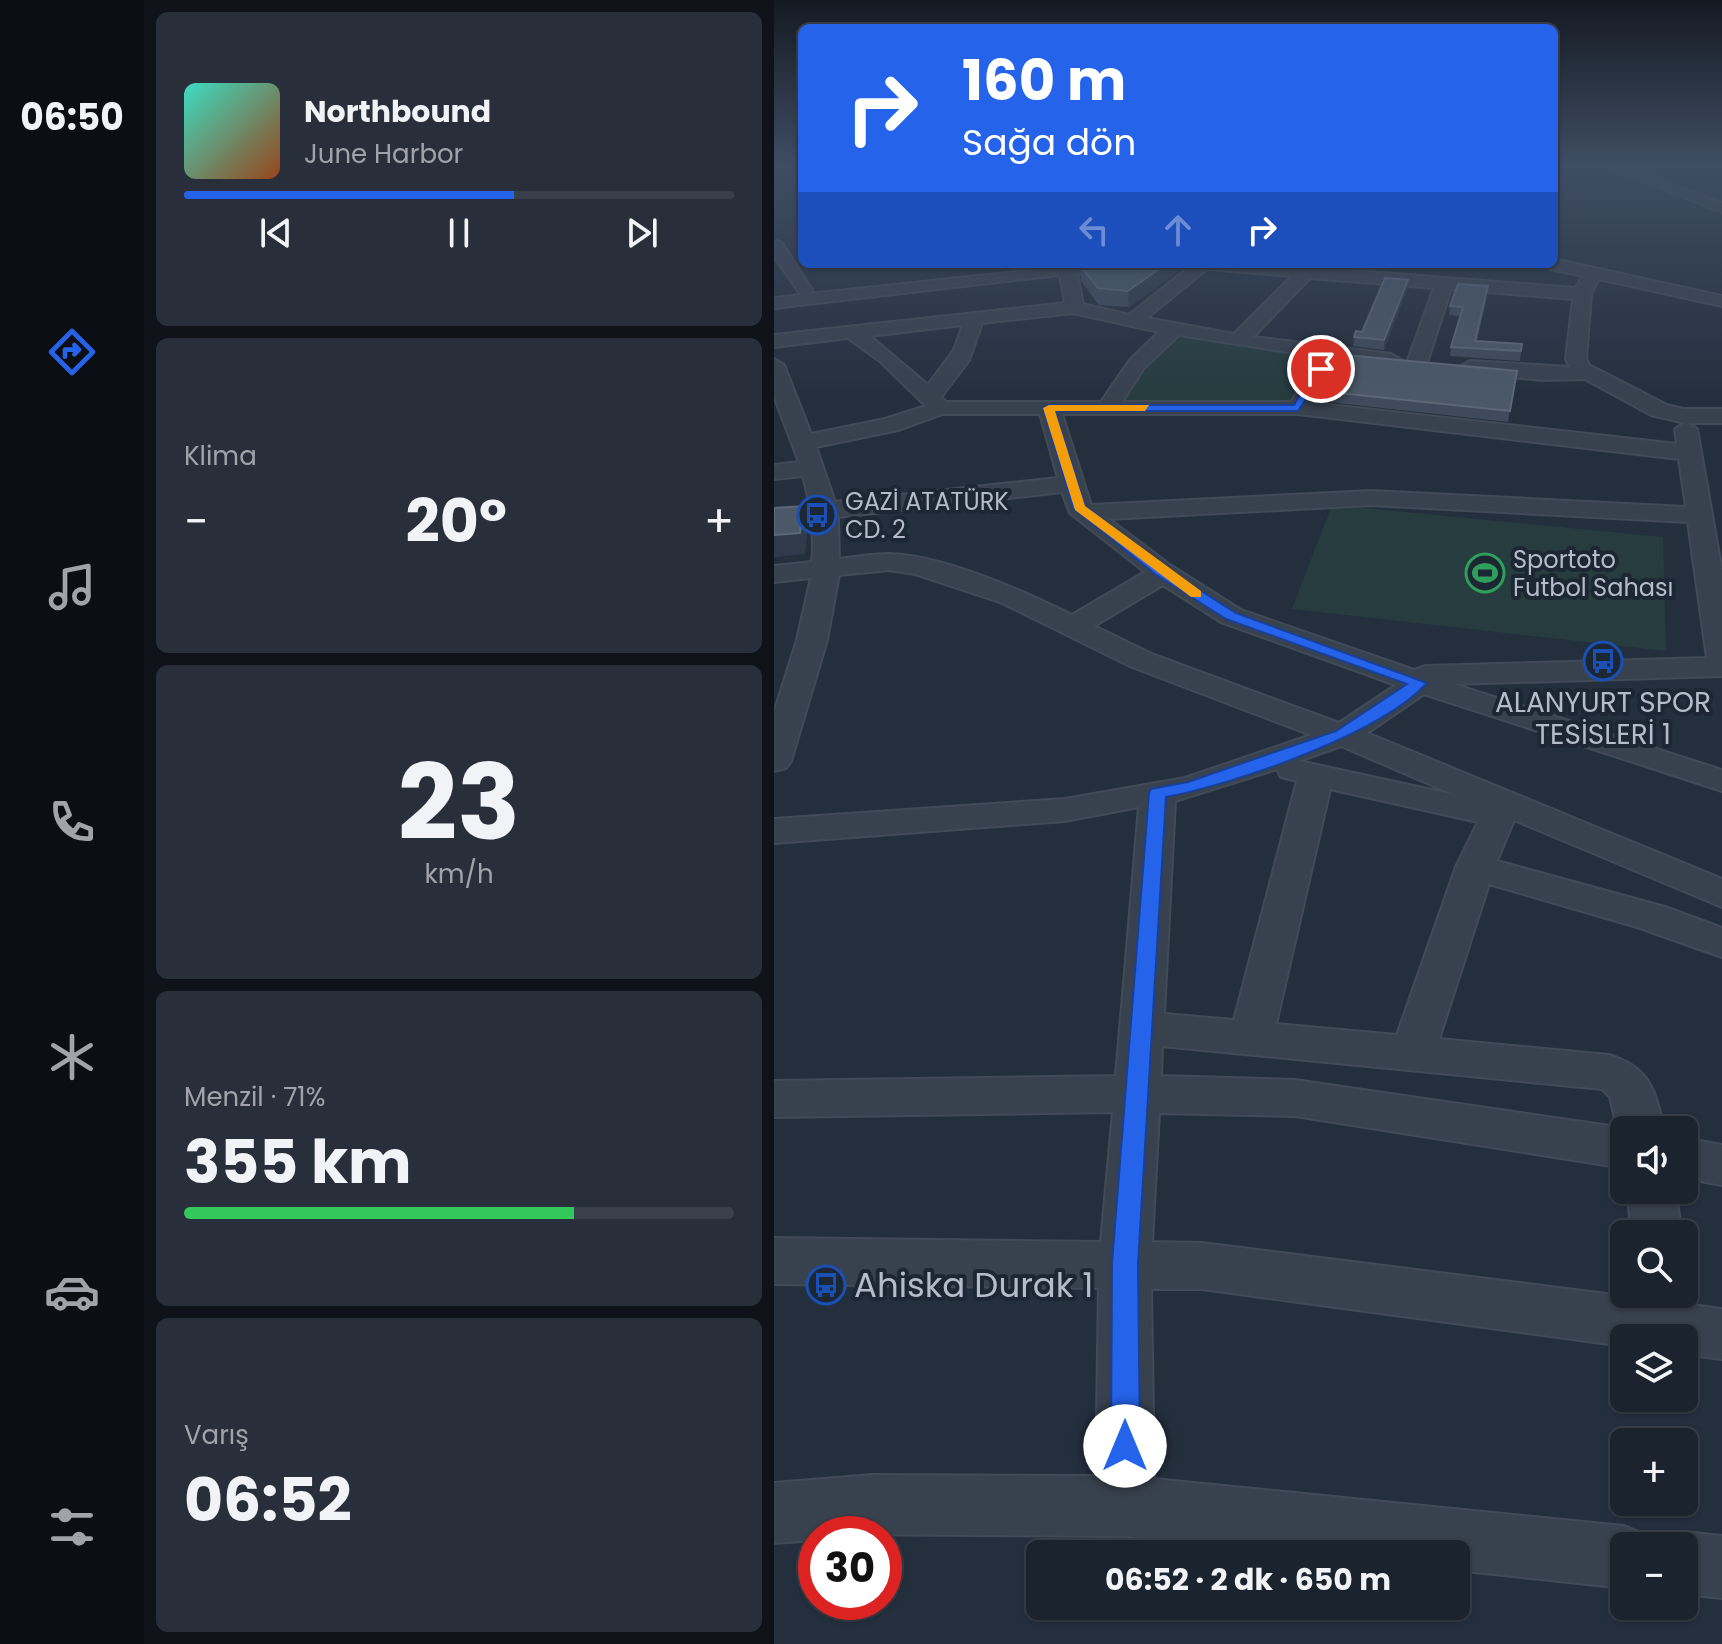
<!DOCTYPE html>
<html lang="tr">
<head>
<meta charset="utf-8">
<style>
	:root { --surface:#1b232e; --page:#282f3a; --text:#f1f3f6; --muted:#a0a4aa; --line:#39404a; --accent:#2563eb }
	body { margin:0; font-family:Poppins,sans-serif; background:var(--page); color:var(--text); height:100vh; display:flex; flex-direction:column; font-size:30px; white-space:nowrap }
	* { box-sizing:border-box; margin:0 }
	p { font-size:26px; color:var(--muted) }
	.icon { flex:none; width:44px; height:44px; fill:none; stroke:currentColor; stroke-width:2; stroke-linecap:round; stroke-linejoin:round }
	.map { position:relative; flex:1; overflow:hidden }
	.sheet { display:flex; flex-direction:column; gap:12px; padding:12px; background:#0f1319; width:630px }
	.sheet>* { flex:none }
	.guide { position:absolute; left:24px; top:24px; width:760px; height:244px; border-radius:12px; box-shadow:0 2px 6px #0004,0 0 0 2px var(--line); background:#2563eb; color:#fff; overflow:hidden }
	.buttons { position:absolute; left:836px; top:1116px; display:grid; gap:16px }
	.buttons a { display:grid; place-items:center; width:88px; height:88px; border-radius:12px; background:var(--surface); box-shadow:0 2px 6px #0004,0 0 0 2px var(--line); font-size:40px }
	.speed { position:absolute; left:24px; top:1516px; display:flex; gap:16px; font-size:40px; font-weight:700; text-align:center }
	.speed>* { display:grid; place-content:center; width:104px; height:104px; border-radius:50%; background:var(--surface); box-shadow:0 2px 6px #0004,0 0 0 2px var(--line); line-height:1 }
	.speed .limit { border:12px solid #d22; background:#fff; color:#111 }
	.pin { position:absolute; display:grid; place-items:center; width:68px; height:68px; color:#fff; margin:-34px; border:4px solid #fff; border-radius:50%; box-shadow:0 2px 8px #0007 }
	.me { position:absolute; width:88px; margin:-44px; rotate:0deg; stroke-linejoin:round; filter:drop-shadow(0 0 6px #0008) }
	.turn { display:flex; align-items:center; gap:28px; height:168px; padding:0 32px; font-size:36px }
	.turn .icon { width:104px; height:104px; stroke-width:2.5 }
	.turn b { display:block; font-size:56px; line-height:68px }
	.lanes { display:flex; align-items:center; height:76px; padding:0 32px; background:#0003; justify-content:center; gap:40px; direction:ltr }
	.lanes .off { opacity:.35 }
	.big { font-size:60px; font-weight:700; line-height:1.1 }
	.sheet .card { flex:1; display:flex; flex-direction:column; justify-content:center; gap:12px; min-width:0; padding:0 28px; border-radius:12px; background:var(--page) }
	.sheet .dial { align-items:center; gap:0 }
	.dial b { font-size:104px; line-height:1 }
	.song { display:flex; align-items:center; gap:24px }
	.cover { width:96px; height:96px; border-radius:12px; background:linear-gradient(135deg,hsl(170 70% 55%),hsl(20 70% 35%)) }
	.played { height:8px; border-radius:4px; background:linear-gradient(90deg,var(--accent) 60%,var(--line) 60%) }
	.keys { display:flex; justify-content:space-around; direction:ltr }
	.heat { display:flex; justify-content:space-between; align-items:center; font-size:44px; direction:ltr }
	.charge { height:12px; border-radius:6px; background:linear-gradient(90deg,#34c759 71%,var(--line) 0) }
	.trip { position:absolute; left:252px; top:1540px; width:444px; height:80px; border-radius:12px; background:var(--surface); box-shadow:0 2px 6px #0004,0 0 0 2px var(--line); font-weight:700; line-height:80px; text-align:center }
	main { display:flex; flex:1; min-height:0 }
	.dock { display:flex; flex-direction:column; width:144px; justify-content:space-around; align-items:center; background:#0b0e12; color:var(--muted) }
	.dock .icon { width:56px; height:56px }
	.dock .selected { color:var(--accent) }
	.dock b { font-size:36px; color:var(--text) }
	.map>svg:first-child { display:block }
</style>
</head>
<body>
<main>
<nav class="dock">
<b>06:50</b>
<svg class="icon selected" aria-label="directions" viewBox="0 0 24 24"><path d="M12 3l9 9-9 9-9-9zM9 14v-3h6M13 9l2 2-2 2"/></svg>
<svg class="icon" aria-label="music" viewBox="0 0 24 24"><path d="M9 18V5l10-2v13"/><circle cx="6" cy="18" r="3"/><circle cx="16" cy="16" r="3"/></svg>
<svg class="icon" aria-label="phone" viewBox="0 0 24 24"><path d="M5 4h4l2 5-3 2q2 4 5 5l2-3 5 2v4C11 20 4 13 5 4z"/></svg>
<svg class="icon" aria-label="climate" viewBox="0 0 24 24"><path d="M12 3v18M4 7l16 10M4 17L20 7"/></svg>
<svg class="icon" aria-label="car" viewBox="0 0 24 24"><path d="M5 17H2v-5l4-1 3-4h7l3 4 3 1v5h-3M9 17h6M6 11h13"/><circle cx="7" cy="17" r="2"/><circle cx="17" cy="17" r="2"/></svg>
<svg class="icon" aria-label="filters" viewBox="0 0 24 24"><path d="M4 7h16M4 17h16"/><circle cx="9" cy="7" r="2"/><circle cx="15" cy="17" r="2"/></svg>
</nav>
<section class="sheet">
<div class="card">
<div class="song"><i class="cover"></i><div><b>Northbound</b><p>June Harbor</p></div></div>
<div class="played"></div>
<div class="keys"><svg class="icon" aria-label="previous" viewBox="0 0 24 24"><path d="M18 5L8 12l10 7zM5 5v14"/></svg><svg class="icon" aria-label="pause" viewBox="0 0 24 24"><path d="M8 5v14M16 5v14"/></svg><svg class="icon" aria-label="next" viewBox="0 0 24 24"><path d="M6 5l10 7-10 7zM19 5v14"/></svg></div>
</div>
<div class="card"><p>Klima</p>
<div class="heat"><a>−</a><b class="big">20°</b><a>+</a></div>
</div>
<div class="card dial"><b>23</b><p>km/h</p></div>
<div class="card"><p>Menzil · 71%</p><b class="big">355 km</b><div class="charge"></div></div>
<div class="card"><p>Varış</p><b class="big">06:52</b></div>
</section>
<div class="map">
<svg width="948" height="1644" viewBox="0 0 948 1644">
	<rect width="100%" height="100%" fill="#242f3e"/>
	<!-- green -->
	<path fill="#263c3f" d="M408 336 526 353 541 359 517 404 359 406 347 401 385 354Z
		M558 505 889 537 892 651 518 609Z"/>
	<g fill="none" stroke-linecap="round" stroke-linejoin="round">
		<defs>
			<path id="minor" d="M825 164H844L948 203V212Z
				M2 241 8 243 38 290 35 294 318 264 303 275 309 304 355 315 419 264 528 267 548 264 545 268 801 288 809 276 772 268 770 264H780V259L948 296V306L825 279 817 294 812 359 815 365 893 405 909 409H948V423H913L923 429 948 572V676L679 684 948 770V791L650 694 593 733 948 879V907L740 820 723 861 891 907 948 928V957L863 927 715 884 665 1039 835 1055C877 1068 881 1091 890 1130H850V1168L521 1116 385 1113 378 1242 428 1243 864 1298V1294H910V1280L918 1305 948 1309V1359L910 1354V1338H850V1346L428 1289H377L380 1479 850 1526 872 1535 876 1546H850V1588L682 1570V1554H525L351 1536 42 1534V1540L0 1543V1483L99 1475 322 1476 325 1288 0 1284V1238L327 1242 339 1112 0 1117V1081L342 1076 365 807 291 821 0 843V819L291 799 411 778 537 735 358 667 226 602 141 574 115 570 65 575 53 640 17 761 12 768 0 771V713L23 640 37 578 0 582V566L38 562C41 532 37 505 29 476L0 479V465L25 462 0 396V359L10 365 37 434 111 419 152 406 107 362 74 338 0 347V335L291 303 286 275 0 308V298L27 295 0 256ZM433 269 518 276 460 334 373 318ZM536 278 660 288 633 363 643 369 653 363 677 289 799 299 792 359 796 367 696 361 686 367 696 373 769 380 811 379 877 415 911 423 901 429 903 444 538 403 564 359 617 366 627 360 617 354 479 337ZM299 313 385 332 356 360 327 402H172L167 397 195 360 208 323ZM189 325 180 350 154 385 96 336ZM405 335 546 357 517 402H348L370 368ZM168 414H266L284 478 61 502 42 447 124 430ZM288 414H524L905 459 912 507 597 491 317 505ZM288 492 296 513 371 572 298 615C249 591 170 555 115 554 99 554 82 557 65 559L64 517ZM597 505 914 522 933 658 652 666 640 670 467 610 396 565 335 519ZM389 585 447 622 622 685 565 723 380 655 320 626ZM567 746 681 795 525 761ZM503 769 507 777 523 781 460 1020 390 1014 401 801ZM556 789 704 822 682 867 623 1035 502 1024ZM388 1046 828 1089 836 1097 843 1127 521 1080 387 1076Z
				M910 1138 948 1145V1185L910 1178Z
				M853 1190H901L908 1234H858Z
				M910 1532 948 1536V1598L910 1594V1546H886L888 1541Z"/>
		</defs>
		<!-- minor casing -->
		<use href="#minor" stroke="#414a57" stroke-width="4"/>
		<!-- minor -->
		<use href="#minor" fill="#38414e" fill-rule="evenodd"/>
	</g>
	<!-- wall -->
	<path fill="#3f4b5c" d="M308 264H411V266L355 307 325 305 307 281 306 265Z
		M633 289 610 350 579 346 580 337 588 332Z
		M713 295 703 341 748 344 746 361 676 356 677 347 686 316 675 315 676 306Z
		M743 371 734 422 554 402V392Z"/>
	<!-- shaded-wall -->
	<path fill="#2f3b4b" d="M392 264H411V266L355 307 354 291Z
		M634 280 633 289 610 350V340Z
		M714 286 713 295 700 350 701 341Z
		M29 506 34 527 31 554 0 557V535Z"/>
	<!-- building -->
	<path fill="#4b5868" stroke="#5c6777" stroke-width="2" d="M308 264H392L354 291 324 288 306 265Z
		M611 278 634 280 610 340 580 337 582 331 588 332Z
		M684 284 714 286 701 341 748 344 747 351 677 347 689 307 676 306Z
		M571 355 743 371 736 411 554 392Z
		M29 506 26 533 0 535V508Z"/>
	<!-- sky -->
	<linearGradient id="sky" x2="0" y2="1"><stop stop-color="#141a22"/><stop offset="0.42" stop-color="#3f4d63"/><stop offset="1" stop-color="#3f4d63" stop-opacity="0"/></linearGradient>
	<rect width="948" height="395" fill="url(#sky)"/>
	<!-- route -->
	<path fill="#2563eb" stroke="#184099" stroke-width="2" d="M543 366 552 369 524 411H281L311 506 391 568 462 613 653 683C607 734 461 784 392 797L364 1264 366 1446 362 1456 351 1460 341 1456 337 1446 338 1264 375 793 377 789 414 782 562 731 633 684 452 619 381 574 299 508 269 408 275 405H520Z"/>
	<!-- slow -->
	<path fill="#f59e0b" d="M275 405H375L371 411H281L311 506 427 591V597H417L301 510 269 408Z"/>
	<!-- icons -->
	<defs>
		<symbol id="bus-ring" viewBox="-11 -11 22 22"><circle r="9.5" fill="#1d2633" stroke="#1a4fb4" stroke-width="1.5"/><path d="M-5-6H5V4H4V6H2V4H-2V6H-4V4H-5ZM-3.5-4V0h7V-4ZM-3.5 1.2v1.5H-2V1.2ZM2 1.2v1.5H3.5V1.2Z" fill="#1a4fb4"/></symbol>
		<symbol id="stadium-ring" viewBox="-11 -11 22 22"><circle r="9.5" fill="#1d2633" stroke="#2e9e5b" stroke-width="1.5"/><path d="M0-5a6.5 5 0 1 0 0 10a6.5 5 0 1 0 0-10ZM-3.5-1.8h7v3.6h-7Z" fill="#2e9e5b"/></symbol>
	</defs>
	<g fill-rule="evenodd">
		<use href="#bus-ring" x="21" y="493" width="44" height="44"/>
		<use href="#stadium-ring" x="689" y="551" width="44" height="44"/>
		<use href="#bus-ring" x="807" y="639" width="44" height="44"/>
		<use href="#bus-ring" x="30" y="1263" width="44" height="44"/>
	</g>
	<g text-anchor="middle" dominant-baseline="central" stroke-width="8" stroke-linejoin="round" paint-order="stroke">
		<!-- far-poi labels -->
		<g font-size="24" fill="#b4bcc9" stroke="#1d2633" text-anchor="start">
			<text x="71" y="501">GAZİ ATATÜRK<tspan x="71" dy="28">CD. 2</tspan></text>
			<text x="739" y="559">Sportoto<tspan x="739" dy="28">Futbol Sahası</tspan></text>
		</g>
		<!-- poi labels -->
		<g font-size="28" fill="#b4bcc9" stroke="#1d2633">
			<text x="829" y="702">ALANYURT SPOR<tspan x="829" dy="32">TESİSLERİ 1</tspan></text>
		</g>
		<!-- near-poi labels -->
		<g font-size="34" fill="#b4bcc9" stroke="#1d2633" text-anchor="start">
			<text x="80" y="1285">Ahiska Durak 1</text>
		</g>
	</g>
</svg>
<div class="buttons">
<a><svg class="icon" aria-label="sound" viewBox="0 0 24 24"><path d="M4 9h4l5-4v14l-5-4H4zM17 9q2 3 0 6"/></svg></a>
<a><svg class="icon" aria-label="search" viewBox="0 0 24 24"><circle cx="10" cy="10" r="6"/><path d="M15 15l6 6"/></svg></a>
<a><svg class="icon" aria-label="layers" viewBox="0 0 24 24"><path d="M12 4l9 5-9 5-9-5zM3 14l9 5 9-5"/></svg></a>
<a>+</a>
<a>−</a>
</div>
<div class="speed"><div class="limit">30</div></div>
<div class="pin" style="left:547px;top:369px;background:#d93025"><svg class="icon" aria-label="arrive" viewBox="0 0 24 24"><path d="M6 21V4h12l-3 4 3 4H6"/></svg></div>
<svg class="me" style="left:351px;top:1446px" viewBox="-20 -20 40 40"><circle r="19" fill="#fff"/><path d="M0-13L10 11 0 6-10 11z" fill="#2563eb"/></svg>
<div class="trip">06:52 · 2 dk · 650 m</div>
<div class="guide">
<div class="turn"><svg class="icon" aria-label="right" viewBox="0 0 24 24"><path d="M7 20v-9h11M14 6l5 5-5 5"/></svg><div><b>160 m</b>Sağa dön</div></div>
<div class="lanes"><svg class="icon off" aria-label="left" viewBox="0 0 24 24"><path d="M17 20v-9H6M10 6l-5 5 5 5"/></svg><svg class="icon off" aria-label="ahead" viewBox="0 0 24 24"><path d="M12 20V5M6 11l6-6 6 6"/></svg><svg class="icon" aria-label="right" viewBox="0 0 24 24"><path d="M7 20v-9h11M14 6l5 5-5 5"/></svg></div>
</div>
</div>
</main>
</body>
</html>
